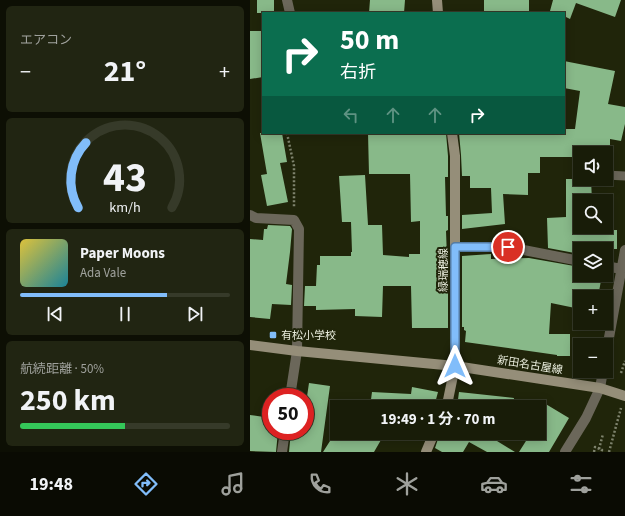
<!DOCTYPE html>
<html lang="ja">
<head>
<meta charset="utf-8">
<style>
	:root { --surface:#181c08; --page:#212512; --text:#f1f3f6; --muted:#9fa19c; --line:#363a29; --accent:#81bdfa }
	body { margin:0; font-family:"Source Sans 3","Noto Sans JP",sans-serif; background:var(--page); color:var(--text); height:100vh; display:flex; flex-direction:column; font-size:15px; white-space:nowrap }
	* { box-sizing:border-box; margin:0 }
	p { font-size:13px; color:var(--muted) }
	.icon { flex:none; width:22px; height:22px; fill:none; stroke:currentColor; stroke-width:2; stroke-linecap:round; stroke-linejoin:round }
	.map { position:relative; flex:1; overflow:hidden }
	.panel { display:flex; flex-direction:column; gap:6px; padding:6px; background:#0d0f04; width:250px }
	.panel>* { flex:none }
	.top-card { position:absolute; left:12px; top:12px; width:303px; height:122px; border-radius:0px; box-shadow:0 2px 10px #0003,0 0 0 1px var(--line); background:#0b6e4f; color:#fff; overflow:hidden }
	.buttons { position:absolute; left:323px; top:146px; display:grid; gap:8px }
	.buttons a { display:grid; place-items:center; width:40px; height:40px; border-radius:0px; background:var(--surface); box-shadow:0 2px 10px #0003,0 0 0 1px var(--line); font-size:20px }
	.speed { position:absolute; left:12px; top:388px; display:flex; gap:8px; font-size:20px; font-weight:700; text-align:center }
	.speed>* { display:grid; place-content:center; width:52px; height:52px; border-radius:50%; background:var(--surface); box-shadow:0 2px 10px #0003,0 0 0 1px var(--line); line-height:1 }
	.speed .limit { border:6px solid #d22; background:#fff; color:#111 }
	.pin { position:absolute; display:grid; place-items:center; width:34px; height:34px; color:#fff; margin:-17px; border:2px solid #fff; border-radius:50%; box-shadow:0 1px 4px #0007 }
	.me { position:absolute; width:44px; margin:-22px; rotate:0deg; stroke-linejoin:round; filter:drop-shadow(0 0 3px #0008) }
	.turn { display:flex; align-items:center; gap:14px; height:84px; padding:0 12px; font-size:18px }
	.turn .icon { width:52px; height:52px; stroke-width:2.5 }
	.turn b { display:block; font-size:28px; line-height:34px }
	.lanes { display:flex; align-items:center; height:38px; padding:0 12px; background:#0003; justify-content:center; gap:20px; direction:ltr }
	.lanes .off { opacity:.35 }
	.big { font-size:30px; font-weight:700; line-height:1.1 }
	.panel .tile { flex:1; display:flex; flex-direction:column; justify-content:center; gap:6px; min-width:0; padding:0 14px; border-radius:6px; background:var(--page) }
	.panel .dial { align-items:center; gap:0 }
	.dial svg { height:104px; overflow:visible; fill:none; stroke:var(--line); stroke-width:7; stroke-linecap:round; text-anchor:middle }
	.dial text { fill:var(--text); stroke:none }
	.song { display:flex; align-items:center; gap:12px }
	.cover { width:48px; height:48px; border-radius:6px; background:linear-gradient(135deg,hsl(50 70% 55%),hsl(190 70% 35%)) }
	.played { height:4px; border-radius:2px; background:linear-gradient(90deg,var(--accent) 70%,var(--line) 70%) }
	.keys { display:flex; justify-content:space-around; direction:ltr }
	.heat { display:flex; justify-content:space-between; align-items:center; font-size:22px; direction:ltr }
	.charge { height:6px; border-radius:3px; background:linear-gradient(90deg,#34c759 50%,var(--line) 0) }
	.trip { position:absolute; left:80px; top:400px; width:216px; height:40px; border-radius:0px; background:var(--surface); box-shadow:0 2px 10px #0003,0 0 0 1px var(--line); font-weight:700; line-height:40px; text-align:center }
	.tabs { display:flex; height:64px; justify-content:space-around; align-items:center; background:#0a0b03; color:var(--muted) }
	.tabs .icon { width:28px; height:28px }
	.tabs .active { color:var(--accent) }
	.tabs b { font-size:18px; color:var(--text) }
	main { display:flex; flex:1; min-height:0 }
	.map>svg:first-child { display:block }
</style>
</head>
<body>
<main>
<section class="panel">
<div class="tile"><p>エアコン</p>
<div class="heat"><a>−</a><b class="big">21°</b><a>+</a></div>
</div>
<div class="tile dial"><svg viewBox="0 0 100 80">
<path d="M14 69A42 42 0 1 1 86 69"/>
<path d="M14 69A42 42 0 0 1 20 19" stroke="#81bdfa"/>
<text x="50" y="56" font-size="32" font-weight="700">43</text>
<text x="50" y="72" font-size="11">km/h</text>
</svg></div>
<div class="tile">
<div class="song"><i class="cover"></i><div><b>Paper Moons</b><p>Ada Vale</p></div></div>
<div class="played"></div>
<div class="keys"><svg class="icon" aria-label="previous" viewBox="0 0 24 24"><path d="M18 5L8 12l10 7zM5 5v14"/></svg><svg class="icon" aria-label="pause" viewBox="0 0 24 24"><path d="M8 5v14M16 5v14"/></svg><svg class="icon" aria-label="next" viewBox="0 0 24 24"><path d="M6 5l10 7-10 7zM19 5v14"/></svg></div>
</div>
<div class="tile"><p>航続距離 · 50%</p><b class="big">250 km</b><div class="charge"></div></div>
</section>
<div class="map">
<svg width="375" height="452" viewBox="0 0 375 452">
	<rect width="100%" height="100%" fill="#20250a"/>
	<!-- building -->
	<path fill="#88b989" d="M7 0H24V13H7Z
		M120 0H155L154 13H119Z
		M234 0H279V13H234Z
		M303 0H371L365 17 326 3 320 19 314 16V13H305L300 11Z
		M0 31H13V77L0 79Z
		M314 61 365 71 358 104 375 107V124L371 141 360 139V153H325V157H290V173H278V195L253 194 255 224 212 229V215L242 213 241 188H220V176H212L211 155 209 133H314V129H325L330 91 314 88Z
		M10 133H32L37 162 30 163 38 202 17 206 11 175 17 174Z
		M118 133H196L198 156V177H195L196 216H198V230L196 231 197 257H198V328H162L161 286H133L132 317 105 316V309L66 310V306H54L55 286H66L67 265H70V256H101V252H102L101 222H92L89 176 115 175 118 225H132L133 255 159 257V254H170V221L161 222 160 174H119Z
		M316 179H341L342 201H330V227H364V230H367V249H330V254L298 248 297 218 316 217Z
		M18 225 40 226 42 229 40 252 36 284 42 285 41 305 22 304 20 319 0 317V239L13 240 14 229H17Z
		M241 254V259L279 258 330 267V275H352L348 297H330V309L301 303 299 334H320V356H307V355L215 342 216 331 214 330V327H212V256Z
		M59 383 80 386 71 452H39L41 431H55V410Z
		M162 387 188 392 184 407H120L122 392 161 394Z
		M209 392 264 398 263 407H207Z
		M289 403 293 405 294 403 319 418 299 452H269L281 433H289Z
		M0 415 21 418V431H28L26 452 0 451Z
		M87 430V433H135L124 452H73Z
		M160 433H177L174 440Z
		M190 433H234L265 452H237L219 442 213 452H192L185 448Z"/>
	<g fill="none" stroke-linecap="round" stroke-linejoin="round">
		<!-- path -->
		<path stroke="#7e836d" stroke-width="2.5" stroke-dasharray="2 2" stroke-linecap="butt" d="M37 133 44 166V208
			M371 373 375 361
			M349 449 353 434
			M344 452 345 447 352 450 351 452
			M359 452 371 408"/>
		<!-- lane -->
		<path stroke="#6b675a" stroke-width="9" d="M356 175 375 176"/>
		<!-- street -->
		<path stroke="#6b675a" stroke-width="10" d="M37 0 40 13
			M0 215 6 218 44 220 49 229 47 351 40 397
			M205 247H258L330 261
			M356 266 371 269
			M356 354 375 250
			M32 452 35 431
			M315 452 336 418 350 388 353 371"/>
		<!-- secondary -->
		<path stroke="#958e79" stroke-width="10" d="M187 0 188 13
			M0 345 47 351 205 366 350 388 375 396
			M195 407 198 400 205 366V156L202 133
			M176 452 184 433"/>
	</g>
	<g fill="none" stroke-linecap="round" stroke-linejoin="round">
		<defs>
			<path id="route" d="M205 366V247H258"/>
		</defs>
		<!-- route casing -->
		<use href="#route" stroke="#547ba2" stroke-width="10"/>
		<!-- route -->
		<use href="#route" stroke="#81bdfa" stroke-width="7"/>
	</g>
	<!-- markers -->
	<rect fill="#81bdfa" stroke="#20250a" stroke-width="1.5" x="19" y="331" width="8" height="8" rx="2"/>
	<g text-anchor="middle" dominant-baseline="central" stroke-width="4" stroke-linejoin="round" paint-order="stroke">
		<!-- street labels -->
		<g font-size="11" fill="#e8ecdc" stroke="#20250a">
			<text transform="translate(193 270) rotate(-90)">緑瑞穂線</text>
			<text transform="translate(280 365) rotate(9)">新田名古屋線</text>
		</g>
		<!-- poi labels -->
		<g font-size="11" fill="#e8ecdc" stroke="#20250a" text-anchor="start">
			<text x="31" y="335">有松小学校</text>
		</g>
	</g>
</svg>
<div class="buttons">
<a><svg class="icon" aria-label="sound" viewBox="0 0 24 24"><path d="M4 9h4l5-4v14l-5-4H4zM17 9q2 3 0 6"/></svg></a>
<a><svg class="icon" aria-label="search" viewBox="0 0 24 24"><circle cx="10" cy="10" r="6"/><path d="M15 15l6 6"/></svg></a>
<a><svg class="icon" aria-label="layers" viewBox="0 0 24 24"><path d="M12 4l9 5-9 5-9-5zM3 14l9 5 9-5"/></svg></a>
<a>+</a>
<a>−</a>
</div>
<div class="speed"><div class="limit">50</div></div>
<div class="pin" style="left:258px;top:247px;background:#d93025"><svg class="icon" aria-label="arrive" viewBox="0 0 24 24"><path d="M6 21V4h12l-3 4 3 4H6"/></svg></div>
<svg class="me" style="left:205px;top:366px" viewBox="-20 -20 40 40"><path d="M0-17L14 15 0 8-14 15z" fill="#81bdfa" stroke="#fff" stroke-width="4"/></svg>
<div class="trip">19:49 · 1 分 · 70 m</div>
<div class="top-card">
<div class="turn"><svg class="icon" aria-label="right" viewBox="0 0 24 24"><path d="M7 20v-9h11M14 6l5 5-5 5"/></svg><div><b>50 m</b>右折</div></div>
<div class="lanes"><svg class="icon off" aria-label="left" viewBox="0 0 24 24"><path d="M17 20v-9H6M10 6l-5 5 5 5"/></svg><svg class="icon off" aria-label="ahead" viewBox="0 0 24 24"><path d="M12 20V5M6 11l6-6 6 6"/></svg><svg class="icon off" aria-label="ahead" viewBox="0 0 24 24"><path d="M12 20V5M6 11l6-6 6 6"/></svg><svg class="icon" aria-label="right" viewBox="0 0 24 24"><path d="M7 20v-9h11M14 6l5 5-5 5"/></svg></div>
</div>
</div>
</main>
<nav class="tabs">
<b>19:48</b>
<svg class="icon active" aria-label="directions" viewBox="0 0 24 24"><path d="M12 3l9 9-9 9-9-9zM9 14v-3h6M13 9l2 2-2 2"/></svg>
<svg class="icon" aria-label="music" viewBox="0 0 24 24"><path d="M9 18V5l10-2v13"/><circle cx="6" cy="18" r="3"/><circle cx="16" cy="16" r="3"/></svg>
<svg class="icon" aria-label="phone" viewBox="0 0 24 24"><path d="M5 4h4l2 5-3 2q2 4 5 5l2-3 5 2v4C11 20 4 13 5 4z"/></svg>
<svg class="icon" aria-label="climate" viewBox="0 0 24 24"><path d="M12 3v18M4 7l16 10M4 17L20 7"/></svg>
<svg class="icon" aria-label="car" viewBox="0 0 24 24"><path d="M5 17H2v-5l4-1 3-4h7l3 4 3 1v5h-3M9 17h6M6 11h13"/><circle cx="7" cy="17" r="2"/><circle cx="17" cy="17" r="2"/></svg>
<svg class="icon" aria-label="filters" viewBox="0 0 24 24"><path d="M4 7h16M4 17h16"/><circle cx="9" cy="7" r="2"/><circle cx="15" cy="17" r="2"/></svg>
</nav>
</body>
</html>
